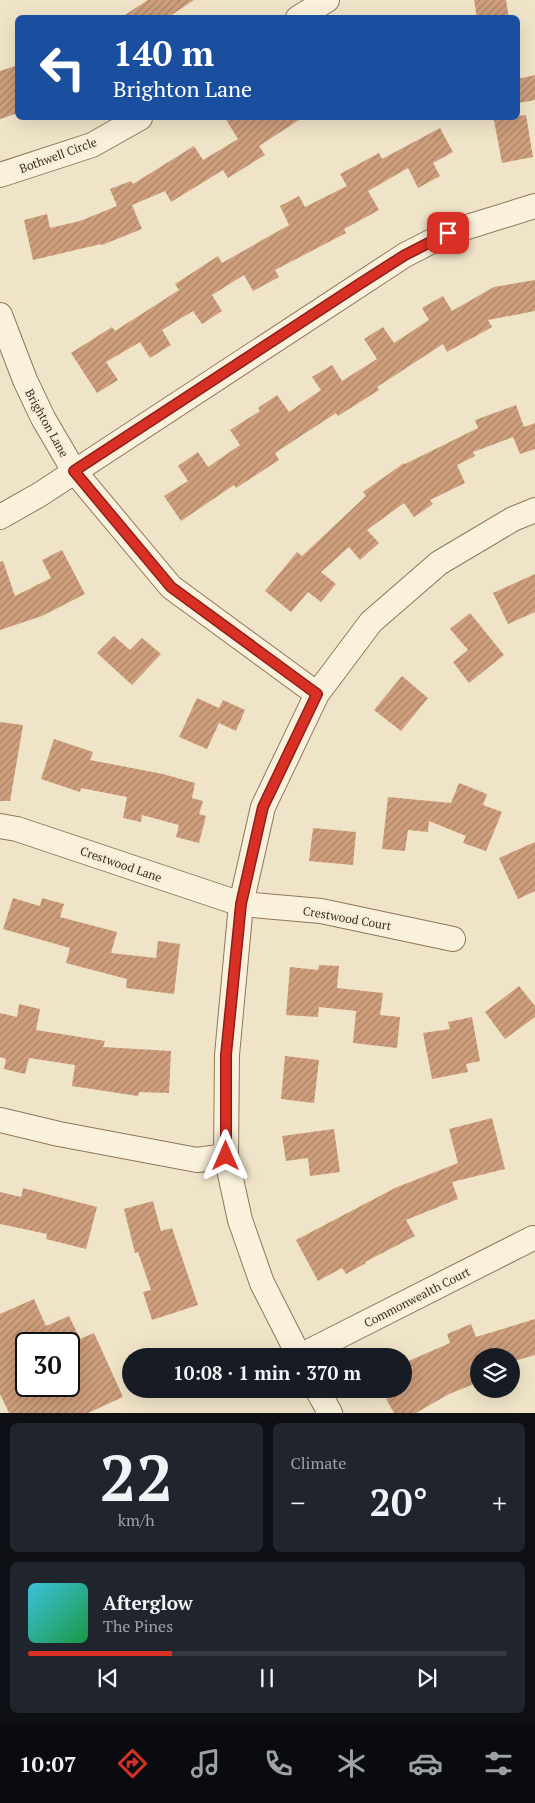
<!DOCTYPE html>
<html lang="en">
<head>
<meta charset="utf-8">
<style>
	:root { --surface:#171b24; --page:#20242c; --text:#f1f3f6; --muted:#9ea1a6; --line:#363941; --accent:#d93025 }
	body { margin:0; font-family:"PT Serif",serif; background:var(--page); color:var(--text); height:100vh; display:flex; flex-direction:column; font-size:19px; white-space:nowrap }
	* { box-sizing:border-box; margin:0 }
	p { font-size:16px; color:var(--muted) }
	.icon { flex:none; width:28px; height:28px; fill:none; stroke:currentColor; stroke-width:2; stroke-linecap:round; stroke-linejoin:round }
	.map { position:relative; height:1413px; overflow:hidden }
	.side { display:flex; flex-direction:column; gap:10px; padding:10px; background:#0d0f14; flex:1 }
	.side>* { flex:none }
	.hud { position:absolute; left:15px; top:15px; width:505px; height:105px; border-radius:8px; box-shadow:0 5px 20px #0002; background:#1a4fa0; color:#fff; overflow:hidden }
	.tools { position:absolute; left:470px; top:1348px; display:grid; gap:10px }
	.tools a { display:grid; place-items:center; width:50px; height:50px; border-radius:50%; background:var(--surface); box-shadow:0 5px 20px #0002; font-size:25px }
	.speed { position:absolute; left:15px; top:1332px; display:flex; gap:10px; font-size:25px; font-weight:700; text-align:center }
	.speed>* { display:grid; place-content:center; width:65px; height:65px; border-radius:50%; background:var(--surface); box-shadow:0 5px 20px #0002; line-height:1 }
	.speed .limit { border:2px solid #111; border-radius:8px; background:#fff; color:#111 }
	.pin { position:absolute; display:grid; place-items:center; width:42px; height:42px; color:#fff; margin:-21px; border-radius:10px; box-shadow:0 2px 8px #0006 }
	.me { position:absolute; width:55px; margin:-28px; rotate:0deg; stroke-linejoin:round; filter:drop-shadow(0 0 4px #0008) }
	.turn { display:flex; align-items:center; gap:18px; height:105px; padding:0 15px; font-size:22px }
	.turn .icon { width:65px; height:65px; stroke-width:2.5 }
	.turn b { display:block; font-size:35px; line-height:42px }
	.big { font-size:38px; font-weight:700; line-height:1.1 }
	.side .tile { flex:1; display:flex; flex-direction:column; justify-content:center; gap:8px; min-width:0; padding:0 18px; border-radius:8px; background:var(--page) }
	.side .dial { align-items:center; gap:0 }
	.dial b { font-size:65px; line-height:1 }
	.song { display:flex; align-items:center; gap:15px }
	.cover { width:60px; height:60px; border-radius:8px; background:linear-gradient(135deg,hsl(190 70% 55%),hsl(140 70% 35%)) }
	.played { height:5px; border-radius:2px; background:linear-gradient(90deg,var(--accent) 30%,var(--line) 30%) }
	.keys { display:flex; justify-content:space-around; direction:ltr }
	.heat { display:flex; justify-content:space-between; align-items:center; font-size:28px; direction:ltr }
	.side .tiles { flex:1; display:grid; gap:10px; grid-template-columns:1fr 1fr }
	.tile:last-child { grid-column:span 2 }
	.trip { position:absolute; left:122px; top:1348px; width:290px; height:50px; border-radius:25px; background:var(--surface); box-shadow:0 5px 20px #0002; font-weight:700; line-height:50px; text-align:center }
	.dock { display:flex; height:80px; justify-content:space-around; align-items:center; background:#090b0e; color:var(--muted) }
	.dock .icon { width:35px; height:35px }
	.dock .current { color:var(--accent) }
	.dock b { font-size:22px; color:var(--text) }
	.map>svg:first-child { display:block }
</style>
</head>
<body>
<div class="map">
<svg width="535" height="1413" viewBox="0 0 535 1413">
	<defs>
		<pattern id="building-hatch" width="6" height="6" patternUnits="userSpaceOnUse" patternTransform="scale(1.25)"><rect width="6" height="6" fill="#cf9f7d"/><path d="M-1 1l2-2M0 6l6-6M5 7l2-2" fill="none" stroke="#a98266"/></pattern>
	</defs>
	<rect width="100%" height="100%" fill="#f0e4c8"/>
	<!-- building -->
	<path fill="url(#building-hatch)" fill-rule="evenodd" d="M148 0H194L167 18H120Z
		M474 0H506L509 18H477Z
		M18 65V113L0 119V71Z
		M535 75V100L518 103V79Z
		M526 115 533 157 502 163 494 120 518 118V116Z
		M225 118H302L259 146 265 155 228 178 223 170 171 202 165 191 132 205 142 229 102 245 101 244 33 260 24 220 47 214 50 228 80 221 117 206 110 189 131 181 133 184 194 146 203 160 238 139Z
		M440 128 453 152 433 163 440 176 418 188 408 168 368 191 379 210 344 229 346 233 275 270 279 277 253 291 244 275 212 295 222 311 202 324 193 311 162 330 171 345 150 358 140 342 106 362 118 380 97 393 71 353 112 327 115 331 179 290 175 284 218 256 222 263 289 225 280 206 299 196 305 207 347 186 340 174 379 153 382 159Z
		M535 280V311L488 320 492 327 447 352 443 344 377 387 379 390 338 416 336 413 275 453 279 460 236 488 234 485 181 521 164 496 188 481 178 466 198 452 208 467 240 445 230 430 260 411 258 408 277 395 289 412 321 390 312 377 332 365 342 381 377 359 364 339 383 327 394 343 429 320 422 308 443 296 452 311 494 287Z
		M516 405 524 427 535 423V449L520 454 513 437 473 452 475 456 457 465 465 483 430 500 433 504 414 517 404 503 367 530 379 543 360 560 349 547 321 572 336 584 321 602 308 592 291 612 265 591 297 552 302 556 366 496 363 492 404 463 405 464 478 428 475 420Z
		M62 550 85 594 42 616 0 630V562L3 561 15 596 51 578 42 560Z
		M535 574V612L508 624 493 593Z
		M470 613 504 655 469 683 453 662 468 650 450 629Z
		M114 636 130 650 142 638 161 654 132 685 97 653Z
		M402 676 428 698 401 731 374 710Z
		M197 698 219 708 223 700 245 710 236 731 219 723 207 749 179 737Z
		M0 722 23 725 10 801H0Z
		M54 739 93 752 90 760 163 774 195 783 192 798 203 801 199 814 206 816 199 843 176 837 179 825 142 815 141 822 123 818 127 797 81 788 80 792 41 779Z
		M459 783 487 794 483 805 502 812 486 851 463 843 466 836 429 821 428 832 408 830 405 851 382 849 388 797 451 803Z
		M313 828 356 832 353 865 309 861Z
		M535 842V891L518 899 499 858Z
		M13 898 40 906 42 898 64 904 60 917 117 932 111 953 156 958 158 941 180 944 174 994 126 988 127 979 66 963 70 948 3 929Z
		M319 965 339 966 337 988 383 993 380 1015 400 1017 397 1048 353 1043 356 1011 319 1007 318 1017 286 1015 290 967 318 970Z
		M519 986 535 1006V1017L505 1039 485 1012Z
		M19 1004 40 1009 36 1030 105 1041 103 1047 171 1051 169 1093 139 1092 138 1096 72 1086 75 1065 29 1058 25 1074 4 1069 6 1059 0 1057V1013L17 1017Z
		M472 1017 480 1061 466 1064 468 1072 432 1079 423 1033 450 1029 448 1022Z
		M285 1056 319 1060 314 1103 281 1099Z
		M492 1118 505 1169 452 1182 458 1199 406 1220 415 1236 365 1262 366 1263 346 1274 342 1268 318 1281 296 1240 395 1188 458 1163 449 1129Z
		M334 1129 340 1172 310 1176 308 1158 286 1161 282 1136Z
		M23 1188 97 1207 86 1249 46 1239 47 1234 0 1224V1192L21 1197Z
		M153 1201 161 1231 172 1228 198 1305 152 1320 143 1292 151 1290 138 1252 135 1253 124 1209Z
		M34 1299 46 1326 69 1316 80 1339 94 1333 123 1397 88 1413H9L0 1394V1314ZM26 1344H70L69 1386H26Z
		M535 1319V1355L511 1362V1356H479V1382L449 1394 416 1413H394L386 1399 404 1390V1363L450 1343 447 1334 471 1324 476 1337Z"/>
	<g fill="none" stroke-linecap="round" stroke-linejoin="round">
		<defs>
			<path id="minor" d="M298 18 327 0
				M0 175 92 145 140 118
				M0 315 25 380 43 418 74 471 171 587 317 694
				M0 517 39 495 405 255 448 233 535 206
				M0 826 17 829 241 904 321 911 453 939
				M0 1120 59 1134 197 1160 226 1156
				M299 1356 262 1283 240 1220 226 1156 227 1055 241 904 263 807 317 694 371 622 439 563 513 519 535 510
				M300 1356 533 1238
				M317 1389 330 1413"/>
		</defs>
		<!-- minor casing -->
		<use href="#minor" stroke="#8d765c" stroke-width="26"/>
		<!-- minor -->
		<use href="#minor" stroke="#faf1dc" stroke-width="24"/>
	</g>
	<g fill="none" stroke-linecap="round" stroke-linejoin="round">
		<defs>
			<path id="route" d="M226 1156V1055L241 904 263 807 317 694 171 587 74 471 358 285 405 255 448 233"/>
		</defs>
		<!-- route casing -->
		<use href="#route" stroke="#8d1f18" stroke-width="12"/>
		<!-- route -->
		<use href="#route" stroke="#d93025" stroke-width="9"/>
	</g>
	<g text-anchor="middle" dominant-baseline="central" stroke-width="5" stroke-linejoin="round" paint-order="stroke">
		<!-- street labels -->
		<g font-size="12" fill="#3d2e20" stroke="#f7eed8">
			<text transform="translate(58 155) rotate(-20)">Bothwell Circle</text>
			<text transform="translate(47 423) rotate(61)">Brighton Lane</text>
			<text transform="translate(121 864) rotate(19)">Crestwood Lane</text>
			<text transform="translate(347 918) rotate(10)">Crestwood Court</text>
			<text transform="translate(417 1297) rotate(-27)">Commonwealth Court</text>
		</g>
	</g>
</svg>
<div class="tools">
<a><svg class="icon" aria-label="layers" viewBox="0 0 24 24"><path d="M12 4l9 5-9 5-9-5zM3 14l9 5 9-5"/></svg></a>
</div>
<div class="speed"><div class="limit">30</div></div>
<div class="pin" style="left:448px;top:233px;background:#d93025"><svg class="icon" aria-label="arrive" viewBox="0 0 24 24"><path d="M6 21V4h12l-3 4 3 4H6"/></svg></div>
<svg class="me" style="left:226px;top:1156px" viewBox="-20 -20 40 40"><path d="M0-17L14 15 0 8-14 15z" fill="#d93025" stroke="#fff" stroke-width="4"/></svg>
<div class="trip">10:08 · 1 min · 370 m</div>
<div class="hud">
<div class="turn"><svg class="icon" aria-label="left" viewBox="0 0 24 24"><path d="M17 20v-9H6M10 6l-5 5 5 5"/></svg><div><b>140 m</b>Brighton Lane</div></div>
</div>
</div>
<section class="side">
<div class="tiles">
<div class="tile dial"><b>22</b><p>km/h</p></div>
<div class="tile"><p>Climate</p>
<div class="heat"><a>−</a><b class="big">20°</b><a>+</a></div>
</div>
<div class="tile">
<div class="song"><i class="cover"></i><div><b>Afterglow</b><p>The Pines</p></div></div>
<div class="played"></div>
<div class="keys"><svg class="icon" aria-label="previous" viewBox="0 0 24 24"><path d="M18 5L8 12l10 7zM5 5v14"/></svg><svg class="icon" aria-label="pause" viewBox="0 0 24 24"><path d="M8 5v14M16 5v14"/></svg><svg class="icon" aria-label="next" viewBox="0 0 24 24"><path d="M6 5l10 7-10 7zM19 5v14"/></svg></div>
</div>
</div>
</section>
<nav class="dock">
<b>10:07</b>
<svg class="icon current" aria-label="directions" viewBox="0 0 24 24"><path d="M12 3l9 9-9 9-9-9zM9 14v-3h6M13 9l2 2-2 2"/></svg>
<svg class="icon" aria-label="music" viewBox="0 0 24 24"><path d="M9 18V5l10-2v13"/><circle cx="6" cy="18" r="3"/><circle cx="16" cy="16" r="3"/></svg>
<svg class="icon" aria-label="phone" viewBox="0 0 24 24"><path d="M5 4h4l2 5-3 2q2 4 5 5l2-3 5 2v4C11 20 4 13 5 4z"/></svg>
<svg class="icon" aria-label="climate" viewBox="0 0 24 24"><path d="M12 3v18M4 7l16 10M4 17L20 7"/></svg>
<svg class="icon" aria-label="car" viewBox="0 0 24 24"><path d="M5 17H2v-5l4-1 3-4h7l3 4 3 1v5h-3M9 17h6M6 11h13"/><circle cx="7" cy="17" r="2"/><circle cx="17" cy="17" r="2"/></svg>
<svg class="icon" aria-label="filters" viewBox="0 0 24 24"><path d="M4 7h16M4 17h16"/><circle cx="9" cy="7" r="2"/><circle cx="15" cy="17" r="2"/></svg>
</nav>
</body>
</html>
